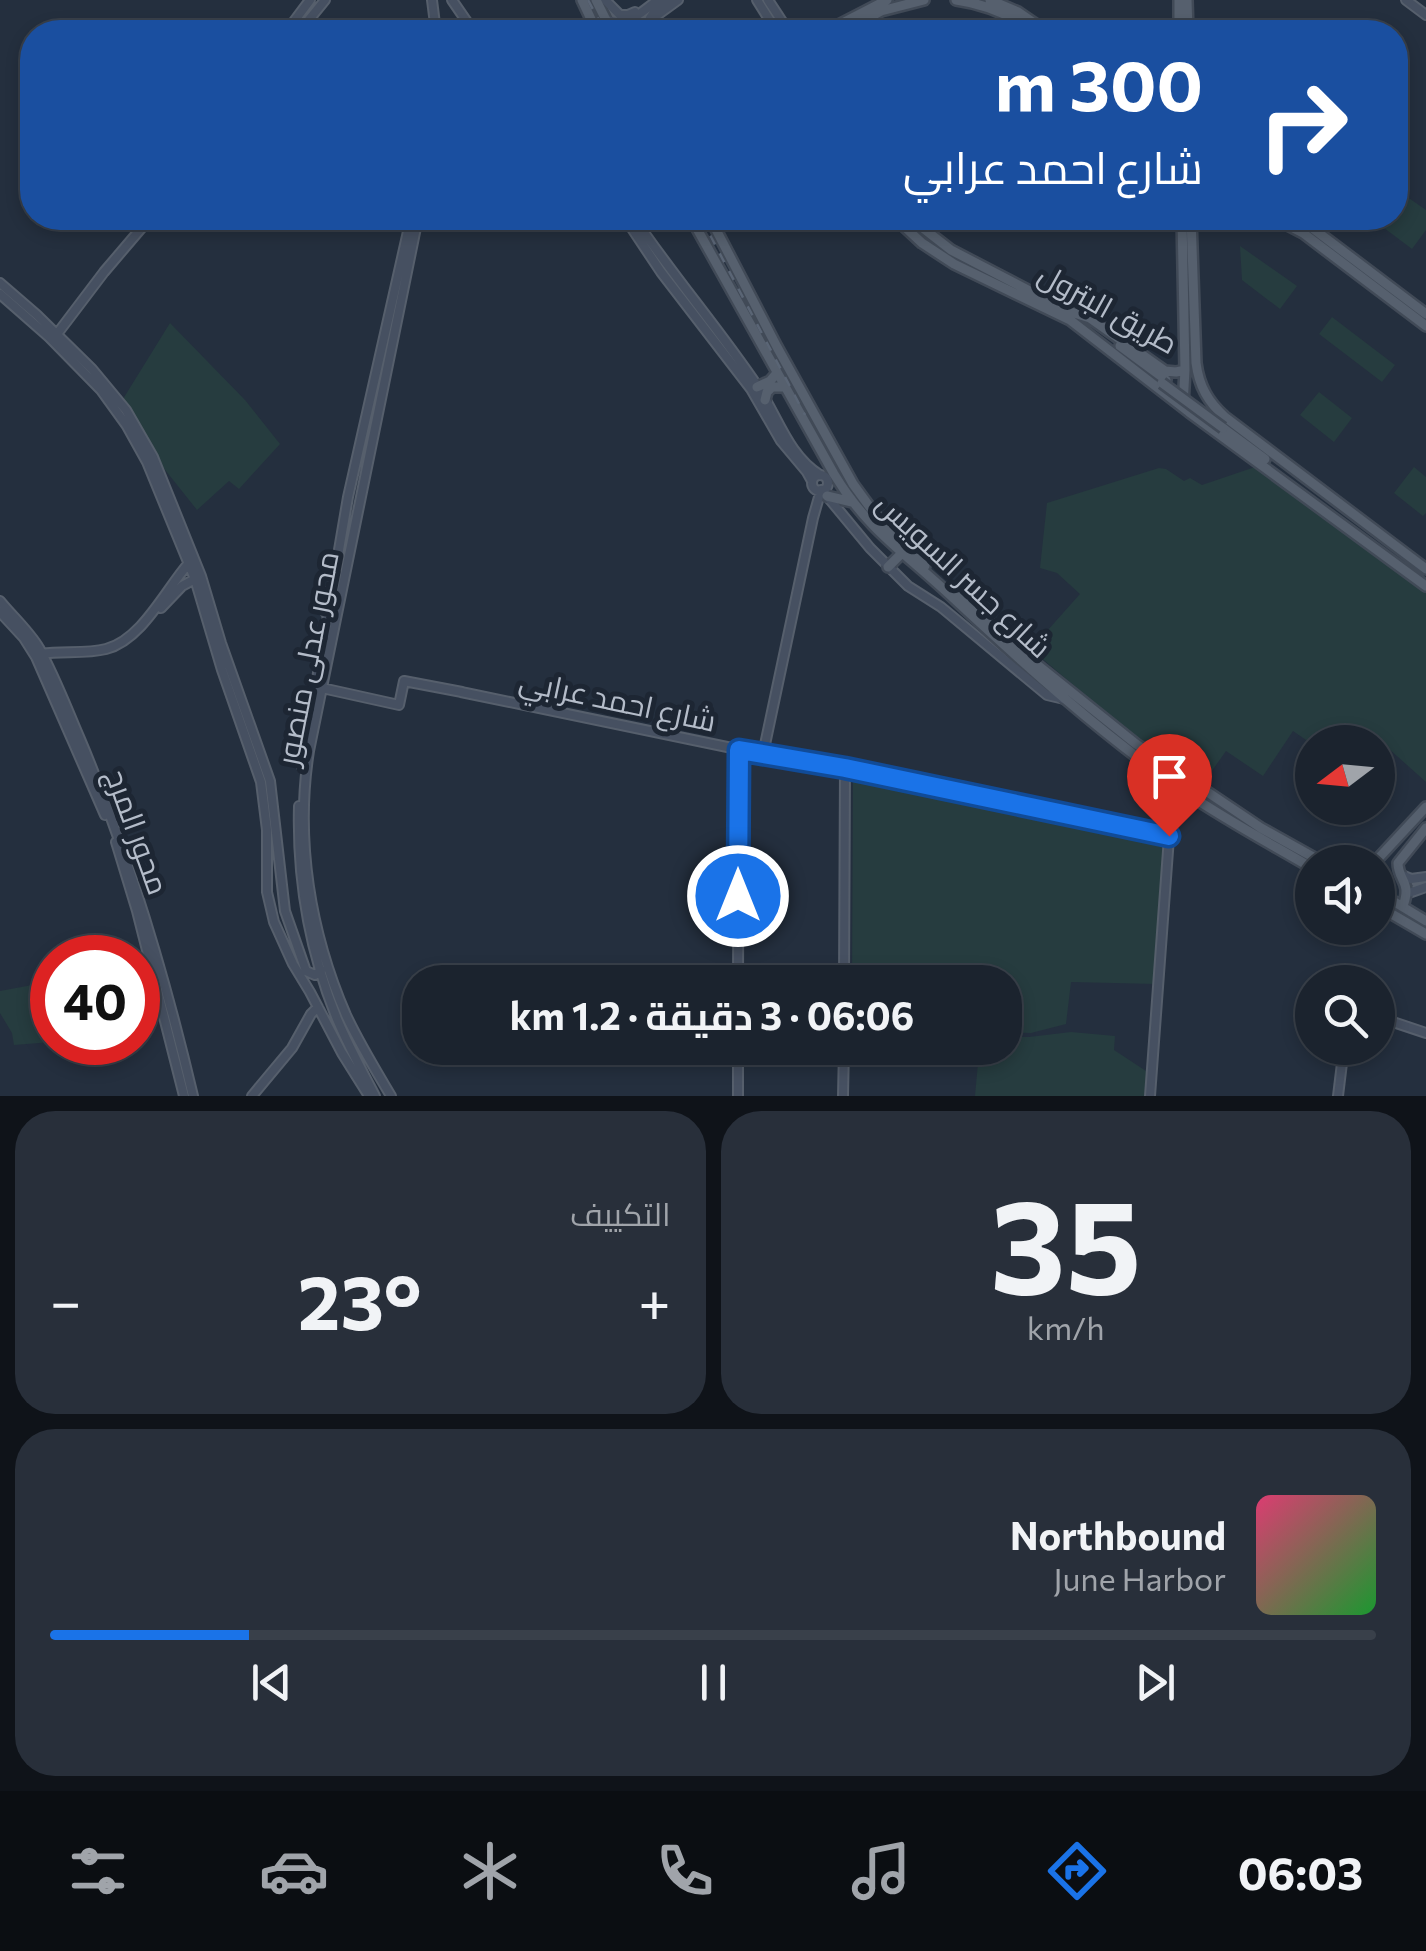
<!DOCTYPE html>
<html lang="ar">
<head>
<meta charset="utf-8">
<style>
	:root { --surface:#1b232e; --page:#282f3a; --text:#f1f3f6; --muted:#a0a4aa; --line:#39404a; --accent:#1a73e8 }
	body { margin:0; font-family:Commissioner,Cairo,sans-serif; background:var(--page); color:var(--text); direction:rtl; height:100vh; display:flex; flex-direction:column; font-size:38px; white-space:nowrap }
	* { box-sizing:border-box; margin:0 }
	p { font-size:32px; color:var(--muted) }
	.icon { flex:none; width:55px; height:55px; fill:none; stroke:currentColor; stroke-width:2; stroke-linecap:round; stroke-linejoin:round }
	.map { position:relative; height:1096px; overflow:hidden; direction:ltr }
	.sheet { display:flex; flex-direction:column; gap:15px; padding:15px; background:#0f1319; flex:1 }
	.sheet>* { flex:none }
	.guide { position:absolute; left:20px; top:20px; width:1388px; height:210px; border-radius:40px; box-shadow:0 5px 15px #0003,0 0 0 2px var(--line); direction:rtl; background:#1a4fa0; color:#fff; overflow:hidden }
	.needle { width:65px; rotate:254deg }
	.fabs { position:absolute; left:1295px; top:725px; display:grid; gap:20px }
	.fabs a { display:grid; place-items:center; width:100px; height:100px; border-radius:50%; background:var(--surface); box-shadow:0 5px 15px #0003,0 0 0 2px var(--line); font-size:50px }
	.speed { position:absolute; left:30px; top:935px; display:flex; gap:20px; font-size:50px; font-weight:700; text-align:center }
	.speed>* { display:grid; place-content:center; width:130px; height:130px; border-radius:50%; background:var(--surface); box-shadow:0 5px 15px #0003,0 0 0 2px var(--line); line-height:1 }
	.speed .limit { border:15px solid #d22; background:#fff; color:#111 }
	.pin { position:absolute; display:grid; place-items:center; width:85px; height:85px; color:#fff; margin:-102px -42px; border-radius:50% 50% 50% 0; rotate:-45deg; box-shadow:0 0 10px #0007 }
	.pin .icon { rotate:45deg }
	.me { position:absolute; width:110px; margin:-55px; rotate:0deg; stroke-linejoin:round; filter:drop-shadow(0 0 8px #0008) }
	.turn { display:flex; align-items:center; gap:35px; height:210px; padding:0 40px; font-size:45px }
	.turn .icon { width:130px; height:130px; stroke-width:2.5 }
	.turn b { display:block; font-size:70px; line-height:85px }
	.big { font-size:75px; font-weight:700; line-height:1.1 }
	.sheet .tile { flex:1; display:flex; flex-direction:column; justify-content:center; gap:15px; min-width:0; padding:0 35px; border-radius:40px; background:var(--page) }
	.sheet .dial { align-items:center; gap:0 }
	.dial b { font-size:130px; line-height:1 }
	.song { display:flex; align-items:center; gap:30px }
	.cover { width:120px; height:120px; border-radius:15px; background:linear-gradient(135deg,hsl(340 70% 55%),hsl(130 70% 35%)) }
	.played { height:10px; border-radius:5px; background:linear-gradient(90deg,var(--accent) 15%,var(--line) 15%) }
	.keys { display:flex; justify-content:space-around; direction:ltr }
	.heat { display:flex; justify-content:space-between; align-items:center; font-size:55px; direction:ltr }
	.sheet .tiles { flex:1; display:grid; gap:15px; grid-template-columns:1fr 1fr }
	.tile:last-child { grid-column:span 2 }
	.trip { position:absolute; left:402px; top:965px; width:620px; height:100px; border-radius:40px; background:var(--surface); box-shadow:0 5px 15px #0003,0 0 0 2px var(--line); font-weight:700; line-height:100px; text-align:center; direction:rtl }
	.tabs { display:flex; height:160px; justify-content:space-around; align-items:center; background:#0b0e12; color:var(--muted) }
	.tabs .icon { width:70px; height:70px }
	.tabs .selected { color:var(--accent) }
	.tabs b { font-size:45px; color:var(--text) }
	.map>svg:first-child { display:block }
</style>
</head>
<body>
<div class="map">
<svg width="1426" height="1096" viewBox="0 0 1426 1096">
	<rect width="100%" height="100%" fill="#242f3e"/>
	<!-- green -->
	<path fill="#263c3f" d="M1403 194 1426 210V230L1412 249 1380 225 1386 218H1395V205Z
		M1240 246 1297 286 1280 309 1242 280Z
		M1332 317 1395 365 1382 382 1319 334Z
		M170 323 245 400 280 444 239 489 229 481 197 510 162 466 123 399Z
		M1319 392 1352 418 1334 442 1300 415Z
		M1255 467H1258L1426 593V782L1379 740 1376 742 1312 744 1293 731 1263 776 1226 751 1202 785 1138 740 1031 649 1080 594 1057 573 1040 568 1047 503 1159 468 1166 469 1184 481 1190 478 1202 485Z
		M1414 467 1426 477V513L1423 516 1394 493Z
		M853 774 928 789 1012 810 1079 821 1166 840 1156 984 1071 982 1066 1024 1031 1033 1005 1032V982H852Z
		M51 982 52 1042 14 1045 12 1033 0 1013V991L43 983 46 985Z
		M1071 1032 1115 1036 1114 1050 1149 1073 1146 1096H975L978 1063H994L999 1048H1005V1037H1029Z"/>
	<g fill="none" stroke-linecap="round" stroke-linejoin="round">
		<defs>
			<path id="secondary" d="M432 0 436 32
				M452 0 474 32
				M605 0 620 15H628L635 12
				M757 0 777 32
				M768 0 789 32
				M1406 0 1426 15
				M650 18 657 8 667 0
				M605 19C627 29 641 12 658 0
				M286 32 310 0
				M299 32 325 0
				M634 32 678 0
				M625 218 661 272 751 389 781 441 807 472 812 481
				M634 218C673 276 719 329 758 387 778 417 788 455 820 475
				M0 283 37 315 92 369 126 410 153 457 201 576 221 643 270 781 285 911 306 971 315 975 321 970
				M0 294 49 337 101 390 127 426 147 462 195 579 222 670 261 782 267 830V892L274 922 293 964 310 992 342 1053 369 1096
				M57 334 104 272 150 218
				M812 483a8 8 0 1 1 16 0a8 8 0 1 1-16 0Z
				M822 490 870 548 908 586 941 607 1047 695 1064 699
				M323 592 325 612
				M0 601C13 617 29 631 39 648 55 677 67 709 80 739 129 855 164 973 193 1096
				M161 608 182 586 195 579
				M0 612 24 638 36 657 105 815
				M42 654C62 651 86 654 106 649 142 640 166 589 189 563
				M322 688 399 705 404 681 462 692
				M461 692 761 754 845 768 1169 836
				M763 754 813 518 821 490
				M302 767 348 497 411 218
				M299 806C297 878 310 952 337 1019 348 1045 362 1071 375 1096
				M116 842 137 911 184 1096
				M1402 875 1411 879 1426 877
				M1406 894 1426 887
				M738 982 739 750
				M844 982 845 768
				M1378 1017 1426 1033
				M252 1096 292 1048 311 1014 318 1007
				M391 1096C375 1069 359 1043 346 1015 310 932 295 840 309 751L418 218
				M738 1096V1048
				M843 1096 844 1048
				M1150 1096 1173 783
				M1338 1096 1342 1063"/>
			<path id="primary" d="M582 0 597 32
				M596 0 612 32
				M956 0C986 4 1011 15 1036 32
				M990 0 1018 12 1047 32
				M1179 0V32
				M1187 0 1188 32
				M825 32 887 0
				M843 32 881 11 924 0
				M691 218 834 474C867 529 904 552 949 594 1025 665 1102 735 1188 794 1228 821 1271 844 1312 868
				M710 218 777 347 853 484 888 532 925 566
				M895 218 922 243 954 264 1070 320 1189 412 1426 586
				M910 218 951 250 1068 311 1090 318 1165 371 1176 372 1185 370
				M1182 218 1185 370 1183 405
				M1191 218 1196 363C1199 386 1208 402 1225 417L1426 569
				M1274 218 1303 233 1426 326
				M1299 218 1426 314
				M1120 346 1166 380
				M757 387 770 381 777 373
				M765 400 767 392 772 387H785
				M1223 428 1265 459
				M827 496 852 502
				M888 567 901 554
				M955 592 1040 667 1136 744 1261 828 1322 862
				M1375 862 1426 807
				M1378 892 1426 921
				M1378 906 1426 934
				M1403 906C1412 881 1398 881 1398 863L1426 828"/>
		</defs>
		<!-- secondary casing -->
		<use href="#secondary" stroke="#565f6c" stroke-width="12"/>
		<!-- primary casing -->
		<use href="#primary" stroke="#414a57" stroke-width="14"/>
		<!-- secondary -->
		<use href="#secondary" stroke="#465061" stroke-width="8"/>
		<!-- primary -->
		<use href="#primary" stroke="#56606e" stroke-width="9"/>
		<!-- rail -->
		<path stroke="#5a6575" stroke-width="2.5" stroke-dasharray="10 10" stroke-linecap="butt" d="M588 0 605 32
			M701 218 805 415"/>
		<defs>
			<path id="primary-bridge" d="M1162 383 1223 428"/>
		</defs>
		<!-- primary-bridge casing -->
		<use href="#primary-bridge" stroke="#414a57" stroke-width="14" stroke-linecap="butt"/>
		<!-- primary-bridge -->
		<use href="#primary-bridge" stroke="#56606e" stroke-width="9"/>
	</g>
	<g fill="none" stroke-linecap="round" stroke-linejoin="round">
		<defs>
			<path id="route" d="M738 896 739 750 845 768 1169 836"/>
		</defs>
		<!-- route casing -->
		<use href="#route" stroke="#114b97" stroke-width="25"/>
		<!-- route -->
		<use href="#route" stroke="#1a73e8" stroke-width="18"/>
	</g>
	<g text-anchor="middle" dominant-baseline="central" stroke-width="10" stroke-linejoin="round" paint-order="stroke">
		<!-- street labels -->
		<g font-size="30" fill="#b4bcc9" stroke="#1d2633">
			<text transform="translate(1109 307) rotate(29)">طريق البترول</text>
			<text transform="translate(965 574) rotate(43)">شارع جسر السويس</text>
			<text transform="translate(306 658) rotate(-79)">محور عدلى منصور</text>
			<text transform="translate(618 699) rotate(12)">شارع احمد عرابي</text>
			<text transform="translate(139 831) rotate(70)">محور المرج</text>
		</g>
	</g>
</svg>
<div class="fabs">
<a><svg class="needle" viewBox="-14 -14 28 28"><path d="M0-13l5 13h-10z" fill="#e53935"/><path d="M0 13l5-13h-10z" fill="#a0a4aa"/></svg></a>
<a><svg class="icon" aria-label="sound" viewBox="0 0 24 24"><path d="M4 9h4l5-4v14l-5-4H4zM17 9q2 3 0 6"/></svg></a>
<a><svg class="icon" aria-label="search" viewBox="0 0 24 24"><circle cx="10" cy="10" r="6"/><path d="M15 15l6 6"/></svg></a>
</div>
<div class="speed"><div class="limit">40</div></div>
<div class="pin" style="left:1169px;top:836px;background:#d93025"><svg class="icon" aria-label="arrive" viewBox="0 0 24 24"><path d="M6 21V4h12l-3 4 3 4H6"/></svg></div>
<svg class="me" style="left:738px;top:896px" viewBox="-20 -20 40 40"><circle r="17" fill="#1a73e8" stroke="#fff" stroke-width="3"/><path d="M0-11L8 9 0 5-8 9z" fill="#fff"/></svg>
<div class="trip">06:06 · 3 دقيقة · 1.2 km</div>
<div class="guide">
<div class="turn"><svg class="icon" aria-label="right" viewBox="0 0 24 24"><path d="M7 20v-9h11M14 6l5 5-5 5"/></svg><div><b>300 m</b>شارع احمد عرابي</div></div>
</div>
</div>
<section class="sheet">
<div class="tiles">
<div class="tile dial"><b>35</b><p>km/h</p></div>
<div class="tile"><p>التكييف</p>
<div class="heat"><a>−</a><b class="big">23°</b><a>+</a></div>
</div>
<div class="tile">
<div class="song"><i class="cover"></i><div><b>Northbound</b><p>June Harbor</p></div></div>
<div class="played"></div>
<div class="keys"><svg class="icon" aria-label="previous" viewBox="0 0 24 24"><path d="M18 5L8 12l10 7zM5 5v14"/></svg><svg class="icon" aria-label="pause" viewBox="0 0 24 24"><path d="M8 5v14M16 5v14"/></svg><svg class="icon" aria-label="next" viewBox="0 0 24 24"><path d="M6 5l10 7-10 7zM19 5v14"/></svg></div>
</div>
</div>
</section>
<nav class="tabs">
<b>06:03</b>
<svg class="icon selected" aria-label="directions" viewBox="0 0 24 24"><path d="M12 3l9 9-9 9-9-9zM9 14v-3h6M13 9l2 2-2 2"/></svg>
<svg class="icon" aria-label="music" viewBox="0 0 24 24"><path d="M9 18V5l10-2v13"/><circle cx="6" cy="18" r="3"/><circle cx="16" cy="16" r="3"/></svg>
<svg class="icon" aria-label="phone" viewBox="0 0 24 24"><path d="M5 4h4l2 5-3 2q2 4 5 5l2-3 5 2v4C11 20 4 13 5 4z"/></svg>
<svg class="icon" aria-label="climate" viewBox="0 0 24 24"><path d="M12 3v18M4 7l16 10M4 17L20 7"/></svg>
<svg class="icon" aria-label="car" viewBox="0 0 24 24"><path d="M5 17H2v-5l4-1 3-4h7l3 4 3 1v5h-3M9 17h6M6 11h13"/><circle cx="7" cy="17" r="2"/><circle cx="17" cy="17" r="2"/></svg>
<svg class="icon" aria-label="filters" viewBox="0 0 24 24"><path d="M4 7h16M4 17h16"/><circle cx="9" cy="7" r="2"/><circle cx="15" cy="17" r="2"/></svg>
</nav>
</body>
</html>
